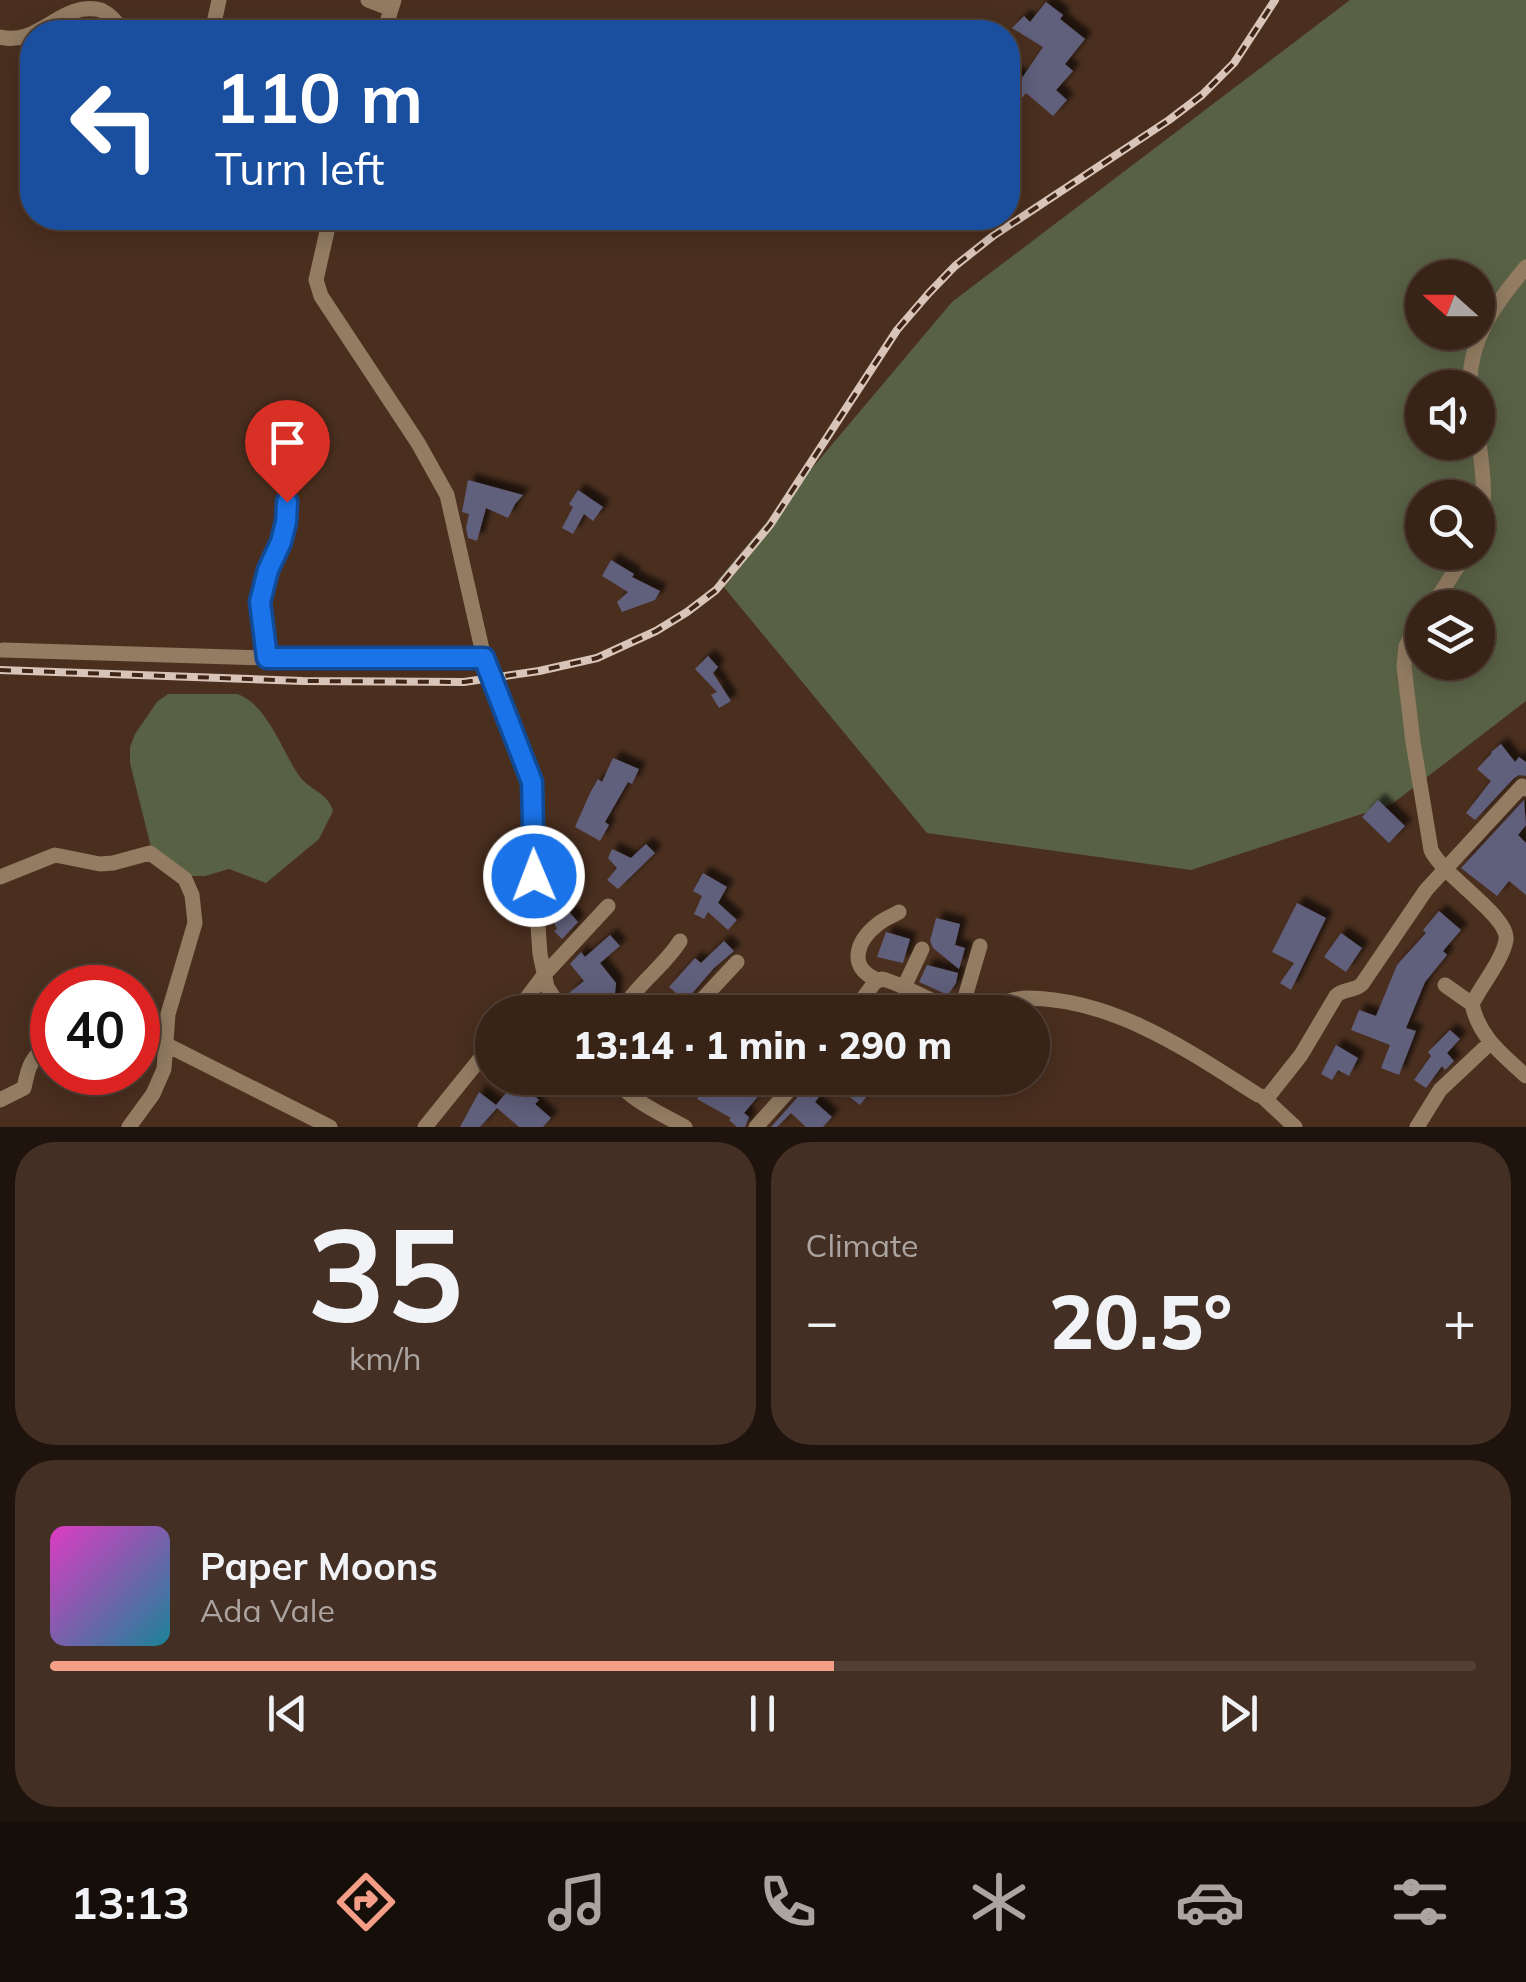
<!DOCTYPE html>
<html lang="en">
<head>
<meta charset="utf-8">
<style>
	:root { --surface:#382317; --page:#432f24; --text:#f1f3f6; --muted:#aba4a1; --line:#524036; --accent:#f49e88 }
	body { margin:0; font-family:Mulish,sans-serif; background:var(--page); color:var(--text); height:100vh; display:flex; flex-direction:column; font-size:38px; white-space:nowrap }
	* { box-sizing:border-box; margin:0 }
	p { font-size:32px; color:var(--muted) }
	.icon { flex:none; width:55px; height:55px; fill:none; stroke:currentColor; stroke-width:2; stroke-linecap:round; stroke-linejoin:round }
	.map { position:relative; height:1127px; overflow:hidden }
	.sheet { display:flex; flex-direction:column; gap:15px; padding:15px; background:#1f130d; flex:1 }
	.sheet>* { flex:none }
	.hud { position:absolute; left:20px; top:20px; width:1000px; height:210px; border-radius:40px; box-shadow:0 5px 25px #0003,0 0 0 2px var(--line); background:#1a4fa0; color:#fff; overflow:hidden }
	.needle { width:65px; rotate:291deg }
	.controls { position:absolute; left:1405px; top:260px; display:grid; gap:20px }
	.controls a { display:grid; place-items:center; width:90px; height:90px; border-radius:50%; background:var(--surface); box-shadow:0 5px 25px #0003,0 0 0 2px var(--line); font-size:50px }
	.speed { position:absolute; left:30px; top:965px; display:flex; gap:20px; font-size:50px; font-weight:700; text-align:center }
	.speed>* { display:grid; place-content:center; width:130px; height:130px; border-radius:50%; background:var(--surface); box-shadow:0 5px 25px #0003,0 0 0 2px var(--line); line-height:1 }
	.speed .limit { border:15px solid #d22; background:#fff; color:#111 }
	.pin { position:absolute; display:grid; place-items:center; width:85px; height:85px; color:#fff; margin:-102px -42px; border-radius:50% 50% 50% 0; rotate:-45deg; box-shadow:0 0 10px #0007 }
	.pin .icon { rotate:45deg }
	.me { position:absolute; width:110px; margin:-55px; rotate:359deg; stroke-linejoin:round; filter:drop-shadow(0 0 8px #0008) }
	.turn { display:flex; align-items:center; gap:35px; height:210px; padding:0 30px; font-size:45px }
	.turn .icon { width:130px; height:130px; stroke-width:2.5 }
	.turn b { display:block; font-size:70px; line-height:85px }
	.big { font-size:75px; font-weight:800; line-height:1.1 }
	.sheet .card { flex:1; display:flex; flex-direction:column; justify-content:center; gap:15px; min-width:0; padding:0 35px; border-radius:40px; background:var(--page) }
	.sheet .dial { align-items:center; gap:0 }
	.dial b { font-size:130px; line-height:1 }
	.song { display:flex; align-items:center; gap:30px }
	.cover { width:120px; height:120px; border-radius:15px; background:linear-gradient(135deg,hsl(310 70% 55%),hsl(190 70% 35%)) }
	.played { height:10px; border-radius:5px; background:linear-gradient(90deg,var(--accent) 55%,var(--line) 55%) }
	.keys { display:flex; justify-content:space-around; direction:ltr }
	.heat { display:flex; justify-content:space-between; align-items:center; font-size:55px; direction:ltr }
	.sheet .tiles { flex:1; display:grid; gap:15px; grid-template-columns:1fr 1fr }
	.card:last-child { grid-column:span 2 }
	.trip { position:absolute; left:475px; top:995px; width:575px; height:100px; border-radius:50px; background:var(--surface); box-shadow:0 5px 25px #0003,0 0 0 2px var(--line); font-weight:800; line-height:100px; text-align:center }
	.tab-bar { display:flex; height:160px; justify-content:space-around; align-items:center; background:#160e09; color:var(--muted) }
	.tab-bar .icon { width:70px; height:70px }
	.tab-bar .selected { color:var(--accent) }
	.tab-bar b { font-size:45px; color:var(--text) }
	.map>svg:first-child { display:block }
</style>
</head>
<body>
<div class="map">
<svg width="1526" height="1127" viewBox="0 0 1526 1127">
	<defs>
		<filter id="shadow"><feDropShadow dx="7" dy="-7" stdDeviation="2.5" flood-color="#0009"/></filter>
	</defs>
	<rect width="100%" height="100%" fill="#4a2f1f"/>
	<!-- green -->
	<path fill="#596145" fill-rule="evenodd" d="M1350 0H1526V701L1392 804 1191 870 927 833 718 580 952 302ZM1422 278H1478V332H1422ZM1422 388H1478V442H1422ZM1422 498H1478V552H1422ZM1422 608H1478V662H1422Z
		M168 694H237C268 704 283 754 300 777 310 790 329 794 333 811L319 839 266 883 229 869 205 876H186L152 851 130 763V747L135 734 157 702Z"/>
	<!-- building -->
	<path fill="#615e7b" filter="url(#shadow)" d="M1046 2 1063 15 1060 19 1085 39 1065 64 1073 71 1056 90 1067 100 1053 116 1026 93 1022 98 1008 87V69L1022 78 1043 47 1012 28 1024 16 1030 22Z
		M468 480 523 495 515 504 508 518 486 508 477 541 468 538 466 528 469 514 462 512Z
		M578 490 603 507 593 521 584 514 573 534 562 528 573 507 569 504Z
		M611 560 634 574 632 577 660 591 655 600 622 612 617 602 628 592 602 576Z
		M708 656 718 667 713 673 731 701 719 708 711 695 717 692 695 669Z
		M1501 744 1515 762 1519 757 1526 762V776L1519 775 1514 778 1475 820 1466 813 1491 781 1477 769 1492 753 1491 752Z
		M613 758 639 769 632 784 628 782 605 822 609 825 600 841 575 827 590 793 598 779 602 782Z
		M1378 800 1405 826 1389 843 1362 817Z
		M1524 800 1526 825 1518 835 1526 843V895L1509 881 1497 896 1461 868Z
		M646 844 655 853 618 889 607 880 617 868 608 858 612 849 631 858Z
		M703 873 727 887 718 903 737 920 728 930 708 912 704 919 694 914 702 896 693 891Z
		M557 891 570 899 564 906 578 922 562 939 554 931 557 929 548 910V904Z
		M1297 903 1326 918 1291 990 1280 983 1294 963 1272 952Z
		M1439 911 1461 930 1443 951 1447 955 1425 982 1406 1028 1416 1031 1399 1075 1381 1068 1390 1045 1351 1030 1359 1010 1376 1016 1397 965 1426 933 1423 930Z
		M936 918 960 924 955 945 965 948 959 969 933 948 930 941Z
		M886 932 910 939 903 963 877 957Z
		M1341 933 1362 948 1346 972 1324 957Z
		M610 935 620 946 600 963 616 983 614 1003 605 1012H590L579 999 576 1002 569 993 584 981 570 964 581 952 585 957Z
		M724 941 734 951 714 968 689 997 684 1000 669 987 695 958 701 963Z
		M927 965 958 973 956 983 948 995 919 982Z
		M1450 1030 1460 1039 1447 1053 1454 1061 1445 1070 1442 1066 1426 1088 1414 1080 1431 1056 1428 1052Z
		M1336 1045 1358 1058 1349 1076 1338 1070 1332 1080 1321 1074Z
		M732 1078H752L747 1083 760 1094 744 1113 749 1117 745 1127H737L729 1120 731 1118 697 1099 706 1084 720 1092Z
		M819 1078H870L877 1083 860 1105 831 1082 815 1102 832 1117 823 1127H806L791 1113 777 1127H771L804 1090 807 1093Z
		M523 1086 539 1100 535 1104 551 1118 543 1127H519L497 1108 480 1127H460L479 1092 496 1105 511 1087 517 1092Z"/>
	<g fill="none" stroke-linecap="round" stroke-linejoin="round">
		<!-- minor -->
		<path stroke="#937c62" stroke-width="15" d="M368 0 391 9
			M212 32 219 0
			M384 32 394 0
			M0 37C40 47 61 0 101 10 111 15 118 23 123 32
			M330 218 316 280 321 296 418 443 447 495 484 658 532 782 534 812 532 842 540 954 547 987 563 1012
			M1470 388C1468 339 1496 303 1526 267
			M1478 435C1482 467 1488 500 1478 530
			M1431 608 1467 552
			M1422 619 1406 646 1404 666 1413 742 1431 850C1443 876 1510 917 1506 940 1503 959 1481 986 1472 1004 1479 1037 1502 1054 1526 1076
			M3 650 267 658H484
			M267 658 260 602 268 570 281 542 286 522 287 502
			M0 877 55 855 100 864 113 863 150 853 185 879 192 895 195 923 168 1014 164 1069 153 1094 129 1127
			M878 980C847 968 856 941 878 924 884 919 892 916 899 912
			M1445 985 1472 1004
			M904 987 922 949
			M630 999 668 1012
			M961 1011 980 946
			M516 1012 544 975 608 906
			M622 1012C635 985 664 967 680 941
			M686 1012 697 1005 737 962
			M853 1012 875 982 882 979C906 984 947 1013 968 1012 988 1012 1006 998 1027 998 1115 999 1187 1050 1258 1095L1267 1098 1301 1055 1336 996C1343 988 1354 992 1362 984L1426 890 1522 786 1526 789
			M167 1045 330 1127
			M614 1078C631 1101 660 1113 685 1127
			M1263 1097 1295 1127
			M0 1100 24 1088C28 1068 31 1054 52 1045
			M425 1127 492 1044
			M756 1127 800 1078
			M1417 1127 1440 1090 1490 1043"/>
		<defs>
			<path id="rail" d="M0 670 303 681 464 682 539 671 597 658 656 631 687 612 716 590 770 525 897 330 929 293 955 266 993 236 1169 120 1202 95 1234 63 1275 0"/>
		</defs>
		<!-- rail casing -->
		<use href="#rail" stroke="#d8c4b9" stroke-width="8"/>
		<!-- rail -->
		<use href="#rail" stroke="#3f2515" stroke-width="4" stroke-dasharray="11" stroke-linecap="butt"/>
	</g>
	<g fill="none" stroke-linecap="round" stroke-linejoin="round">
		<defs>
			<path id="route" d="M287 502 286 522 281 542 268 570 260 602 267 658H484L532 782 534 876"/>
		</defs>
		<!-- route casing -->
		<use href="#route" stroke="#114b97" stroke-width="25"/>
		<!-- route -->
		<use href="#route" stroke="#1a73e8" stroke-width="18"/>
	</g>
</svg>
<div class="controls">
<a><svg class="needle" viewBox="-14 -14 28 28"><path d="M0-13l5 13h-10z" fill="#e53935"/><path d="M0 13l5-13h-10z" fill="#aba4a1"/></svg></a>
<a><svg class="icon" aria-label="sound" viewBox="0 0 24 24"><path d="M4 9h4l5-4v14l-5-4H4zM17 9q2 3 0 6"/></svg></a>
<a><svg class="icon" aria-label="search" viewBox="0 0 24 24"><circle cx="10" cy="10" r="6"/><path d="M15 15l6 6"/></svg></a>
<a><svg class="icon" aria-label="layers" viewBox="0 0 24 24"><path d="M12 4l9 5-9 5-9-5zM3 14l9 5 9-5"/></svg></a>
</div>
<div class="speed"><div class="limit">40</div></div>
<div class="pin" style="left:287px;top:502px;background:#d93025"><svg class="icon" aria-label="arrive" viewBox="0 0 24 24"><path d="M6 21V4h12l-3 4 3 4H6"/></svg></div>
<svg class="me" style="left:534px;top:876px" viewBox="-20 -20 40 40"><circle r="17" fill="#1a73e8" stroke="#fff" stroke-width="3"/><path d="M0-11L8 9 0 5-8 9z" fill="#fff"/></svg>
<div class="trip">13:14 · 1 min · 290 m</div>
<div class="hud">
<div class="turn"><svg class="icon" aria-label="left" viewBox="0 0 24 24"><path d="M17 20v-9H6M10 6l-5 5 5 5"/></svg><div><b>110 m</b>Turn left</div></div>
</div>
</div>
<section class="sheet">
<div class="tiles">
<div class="card dial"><b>35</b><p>km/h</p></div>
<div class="card"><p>Climate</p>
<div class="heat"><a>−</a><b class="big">20.5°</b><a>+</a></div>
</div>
<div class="card">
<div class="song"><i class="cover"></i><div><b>Paper Moons</b><p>Ada Vale</p></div></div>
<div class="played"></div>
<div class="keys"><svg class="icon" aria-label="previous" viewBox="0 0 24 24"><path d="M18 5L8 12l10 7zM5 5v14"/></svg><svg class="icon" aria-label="pause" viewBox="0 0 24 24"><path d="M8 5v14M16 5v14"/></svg><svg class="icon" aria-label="next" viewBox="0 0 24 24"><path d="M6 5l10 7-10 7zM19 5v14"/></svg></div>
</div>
</div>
</section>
<nav class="tab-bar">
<b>13:13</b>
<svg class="icon selected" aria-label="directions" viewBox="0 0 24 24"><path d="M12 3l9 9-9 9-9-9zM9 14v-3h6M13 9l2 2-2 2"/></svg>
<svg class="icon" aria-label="music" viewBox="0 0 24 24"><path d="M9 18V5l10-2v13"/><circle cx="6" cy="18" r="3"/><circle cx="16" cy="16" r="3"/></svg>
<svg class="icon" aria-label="phone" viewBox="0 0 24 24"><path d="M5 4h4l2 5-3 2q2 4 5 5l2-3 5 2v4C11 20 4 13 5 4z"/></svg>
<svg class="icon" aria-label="climate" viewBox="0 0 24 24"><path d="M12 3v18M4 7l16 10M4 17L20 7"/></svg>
<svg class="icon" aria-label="car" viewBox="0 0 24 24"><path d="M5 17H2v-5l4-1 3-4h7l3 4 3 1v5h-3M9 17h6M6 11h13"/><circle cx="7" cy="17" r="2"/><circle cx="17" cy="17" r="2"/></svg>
<svg class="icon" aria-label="filters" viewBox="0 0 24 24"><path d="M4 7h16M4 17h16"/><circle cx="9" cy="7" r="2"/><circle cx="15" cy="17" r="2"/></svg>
</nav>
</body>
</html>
